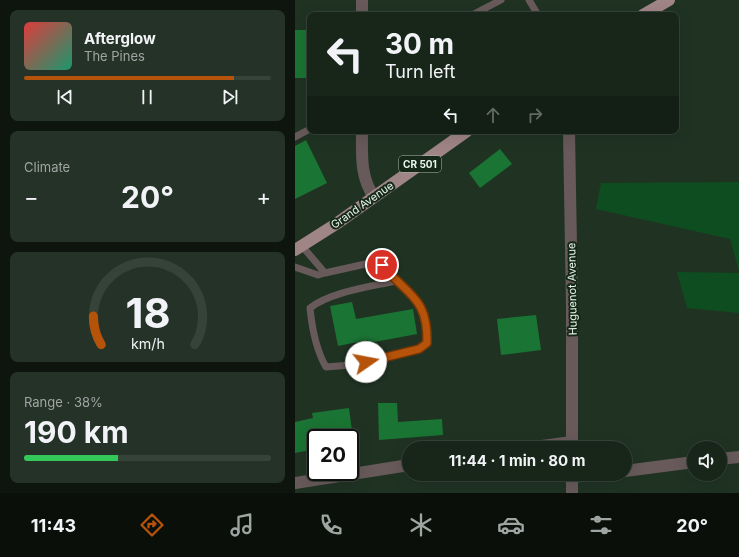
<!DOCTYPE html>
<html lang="en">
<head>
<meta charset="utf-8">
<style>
	:root { --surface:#18261a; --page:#253227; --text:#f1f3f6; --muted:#9fa5a2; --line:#364339; --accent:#b45309 }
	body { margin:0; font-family:Inter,sans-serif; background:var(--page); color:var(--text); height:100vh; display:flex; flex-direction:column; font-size:15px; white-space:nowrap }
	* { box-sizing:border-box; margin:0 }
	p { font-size:13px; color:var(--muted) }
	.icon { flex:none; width:22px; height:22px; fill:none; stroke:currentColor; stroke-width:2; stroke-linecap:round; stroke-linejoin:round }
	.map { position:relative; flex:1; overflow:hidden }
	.drawer { display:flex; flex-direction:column; gap:10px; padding:10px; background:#0d150e; width:295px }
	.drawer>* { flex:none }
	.top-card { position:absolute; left:12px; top:12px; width:372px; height:122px; border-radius:8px; box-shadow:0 4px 16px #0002,0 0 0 1px var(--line); background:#18261a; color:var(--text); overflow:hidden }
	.controls { position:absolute; left:392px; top:441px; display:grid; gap:8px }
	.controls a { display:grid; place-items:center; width:40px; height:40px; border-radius:50%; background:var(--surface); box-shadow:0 4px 16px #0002,0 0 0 1px var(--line); font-size:20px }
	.speed { position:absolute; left:12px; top:429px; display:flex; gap:8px; font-size:20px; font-weight:700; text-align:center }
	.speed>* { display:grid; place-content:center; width:52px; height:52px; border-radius:50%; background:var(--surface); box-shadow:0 4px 16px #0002,0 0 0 1px var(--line); line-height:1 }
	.speed .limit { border:2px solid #111; border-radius:6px; background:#fff; color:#111 }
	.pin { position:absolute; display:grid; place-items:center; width:34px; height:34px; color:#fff; margin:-17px; border:2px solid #fff; border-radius:50%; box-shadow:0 1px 4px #0007 }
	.me { position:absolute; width:44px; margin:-22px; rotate:78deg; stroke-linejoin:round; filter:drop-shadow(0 0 3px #0008) }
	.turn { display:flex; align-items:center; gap:14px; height:84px; padding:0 12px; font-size:18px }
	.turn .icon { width:52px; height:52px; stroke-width:2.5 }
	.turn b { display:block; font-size:28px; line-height:34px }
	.lanes { display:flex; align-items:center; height:38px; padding:0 12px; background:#0003; justify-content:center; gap:20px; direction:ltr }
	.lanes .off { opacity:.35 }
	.big { font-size:30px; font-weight:700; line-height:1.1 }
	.drawer .card { flex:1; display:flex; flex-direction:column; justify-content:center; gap:6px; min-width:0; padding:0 14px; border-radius:8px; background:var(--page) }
	.drawer .dial { align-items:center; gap:0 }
	.dial svg { height:104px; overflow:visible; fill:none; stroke:var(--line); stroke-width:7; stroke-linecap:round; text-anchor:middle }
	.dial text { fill:var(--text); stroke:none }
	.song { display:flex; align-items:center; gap:12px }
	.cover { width:48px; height:48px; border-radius:6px; background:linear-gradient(135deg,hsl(0 70% 55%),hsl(160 70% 35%)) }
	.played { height:4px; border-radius:2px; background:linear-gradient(90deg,var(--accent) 85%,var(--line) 85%) }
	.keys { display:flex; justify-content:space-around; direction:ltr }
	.heat { display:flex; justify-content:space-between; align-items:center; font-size:22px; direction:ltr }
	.charge { height:6px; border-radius:3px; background:linear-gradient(90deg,#34c759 38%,var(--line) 0) }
	.trip { position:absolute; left:107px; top:441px; width:230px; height:40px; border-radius:20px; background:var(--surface); box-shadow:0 4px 16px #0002,0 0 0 1px var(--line); font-weight:700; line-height:40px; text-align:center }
	.tab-bar { display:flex; height:64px; justify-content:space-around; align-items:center; background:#0a0f0a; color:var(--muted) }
	.tab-bar .icon { width:28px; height:28px }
	.tab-bar .selected { color:var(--accent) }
	.tab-bar b { font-size:18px; color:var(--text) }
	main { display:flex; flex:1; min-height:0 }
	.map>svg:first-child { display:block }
</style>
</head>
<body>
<main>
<section class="drawer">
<div class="card">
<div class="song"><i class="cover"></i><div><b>Afterglow</b><p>The Pines</p></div></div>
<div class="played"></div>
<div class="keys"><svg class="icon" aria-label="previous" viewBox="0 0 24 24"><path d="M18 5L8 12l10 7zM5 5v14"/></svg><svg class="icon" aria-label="pause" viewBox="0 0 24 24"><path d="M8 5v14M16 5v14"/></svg><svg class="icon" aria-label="next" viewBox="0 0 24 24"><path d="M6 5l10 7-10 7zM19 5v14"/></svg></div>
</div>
<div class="card"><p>Climate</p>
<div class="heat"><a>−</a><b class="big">20°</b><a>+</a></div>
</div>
<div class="card dial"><svg viewBox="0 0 100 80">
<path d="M14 69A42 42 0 1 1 86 69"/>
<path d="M14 69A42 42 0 0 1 8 47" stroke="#b45309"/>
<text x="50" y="56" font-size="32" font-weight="700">18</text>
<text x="50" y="72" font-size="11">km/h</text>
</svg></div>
<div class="card"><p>Range · 38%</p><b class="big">190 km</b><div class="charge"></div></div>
</section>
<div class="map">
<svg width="444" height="493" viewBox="0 0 444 493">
	<rect width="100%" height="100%" fill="#203323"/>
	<!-- green -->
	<path fill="#0d4d1f" d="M444 182V271L435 239 301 209 306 183Z
		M382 272 444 273V313L392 308Z"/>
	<!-- building -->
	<path fill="#1a7433" d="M0 30H15V78H0Z
		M11 140 32 183 0 199V146Z
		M205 149 217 164 185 188 174 173Z
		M57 302 61 319 118 309 122 334 74 343 73 340 43 346 35 306Z
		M241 315 246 350 206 355 202 319Z
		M83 403H102L103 422 147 419 148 435 84 440Z
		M54 408 58 438H21V449L0 453V422L18 418 17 413Z"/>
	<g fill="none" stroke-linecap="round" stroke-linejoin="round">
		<!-- service -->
		<path stroke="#685a5a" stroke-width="7" d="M234 0 243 15
			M177 15 206 0
			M0 137 15 129
			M0 267 23 275 30 273 7 246
			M30 273 75 263 87 265C113 296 133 297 132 343L124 349 56 365 31 367C21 350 17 328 15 308 36 292 74 287 100 281"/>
		<!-- minor -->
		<path stroke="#685a5a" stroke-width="12" d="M274 131 277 306V448
			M232 448 277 442
			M425 459 444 457
			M330 471 399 462
			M277 474V493
			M277 477 304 474
			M0 483 114 465"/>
		<!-- tertiary -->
		<path stroke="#685a5a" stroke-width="12" d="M67 0V15
			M67 131C67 155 65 177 79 197"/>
		<!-- primary -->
		<path stroke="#a08586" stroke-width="12" d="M348 15 374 0
			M0 250 41 224 172 131"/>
	</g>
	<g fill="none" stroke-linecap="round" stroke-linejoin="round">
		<defs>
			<path id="route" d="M71 362 124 349 132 343C133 297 113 296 87 265"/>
		</defs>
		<!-- route casing -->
		<use href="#route" stroke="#753606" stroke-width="10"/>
		<!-- route -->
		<use href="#route" stroke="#b45309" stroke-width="7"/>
	</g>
	<g text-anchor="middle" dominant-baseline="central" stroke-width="4" stroke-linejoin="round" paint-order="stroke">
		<!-- shield labels -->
		<rect fill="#162919" stroke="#aab8ac" stroke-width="1" x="104" y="156" width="42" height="16" rx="3"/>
		<g font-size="10" font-weight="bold" fill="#e9f6eb">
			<text x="125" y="164">CR 501</text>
		</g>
		<!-- street labels -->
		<g font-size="11" fill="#e9f6eb" stroke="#162919">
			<text transform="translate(67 205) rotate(-35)">Grand Avenue</text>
			<text transform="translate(277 289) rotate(-91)">Huguenot Avenue</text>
		</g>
	</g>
</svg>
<div class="controls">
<a><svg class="icon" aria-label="sound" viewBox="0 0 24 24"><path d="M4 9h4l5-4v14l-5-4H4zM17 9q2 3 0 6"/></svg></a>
</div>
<div class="speed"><div class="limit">20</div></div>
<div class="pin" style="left:87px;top:265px;background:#d93025"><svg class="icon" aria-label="arrive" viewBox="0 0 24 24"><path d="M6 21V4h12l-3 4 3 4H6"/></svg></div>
<svg class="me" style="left:71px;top:362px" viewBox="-20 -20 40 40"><circle r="19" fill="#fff"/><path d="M0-13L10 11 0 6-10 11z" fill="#b45309"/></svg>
<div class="trip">11:44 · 1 min · 80 m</div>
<div class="top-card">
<div class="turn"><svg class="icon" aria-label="left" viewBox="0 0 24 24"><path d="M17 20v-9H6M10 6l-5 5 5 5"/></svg><div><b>30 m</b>Turn left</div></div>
<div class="lanes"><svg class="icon" aria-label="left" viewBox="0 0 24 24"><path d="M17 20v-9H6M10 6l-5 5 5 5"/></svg><svg class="icon off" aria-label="ahead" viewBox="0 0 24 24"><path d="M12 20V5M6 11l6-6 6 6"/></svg><svg class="icon off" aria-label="right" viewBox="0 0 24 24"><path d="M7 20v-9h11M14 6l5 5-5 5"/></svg></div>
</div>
</div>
</main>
<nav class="tab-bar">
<b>11:43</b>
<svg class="icon selected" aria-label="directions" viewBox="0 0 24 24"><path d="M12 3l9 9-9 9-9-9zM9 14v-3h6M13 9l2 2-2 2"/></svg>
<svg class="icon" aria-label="music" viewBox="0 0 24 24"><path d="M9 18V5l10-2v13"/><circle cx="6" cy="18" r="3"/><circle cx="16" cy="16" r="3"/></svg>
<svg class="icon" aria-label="phone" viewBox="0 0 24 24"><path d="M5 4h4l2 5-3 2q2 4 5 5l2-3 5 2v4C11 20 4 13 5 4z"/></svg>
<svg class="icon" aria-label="climate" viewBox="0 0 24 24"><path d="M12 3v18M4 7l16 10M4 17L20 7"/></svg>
<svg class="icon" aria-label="car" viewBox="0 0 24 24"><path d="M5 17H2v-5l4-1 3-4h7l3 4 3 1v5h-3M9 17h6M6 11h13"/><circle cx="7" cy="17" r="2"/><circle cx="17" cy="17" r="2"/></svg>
<svg class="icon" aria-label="filters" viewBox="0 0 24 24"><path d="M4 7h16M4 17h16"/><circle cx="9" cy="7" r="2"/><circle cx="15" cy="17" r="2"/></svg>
<b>20°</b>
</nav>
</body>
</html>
